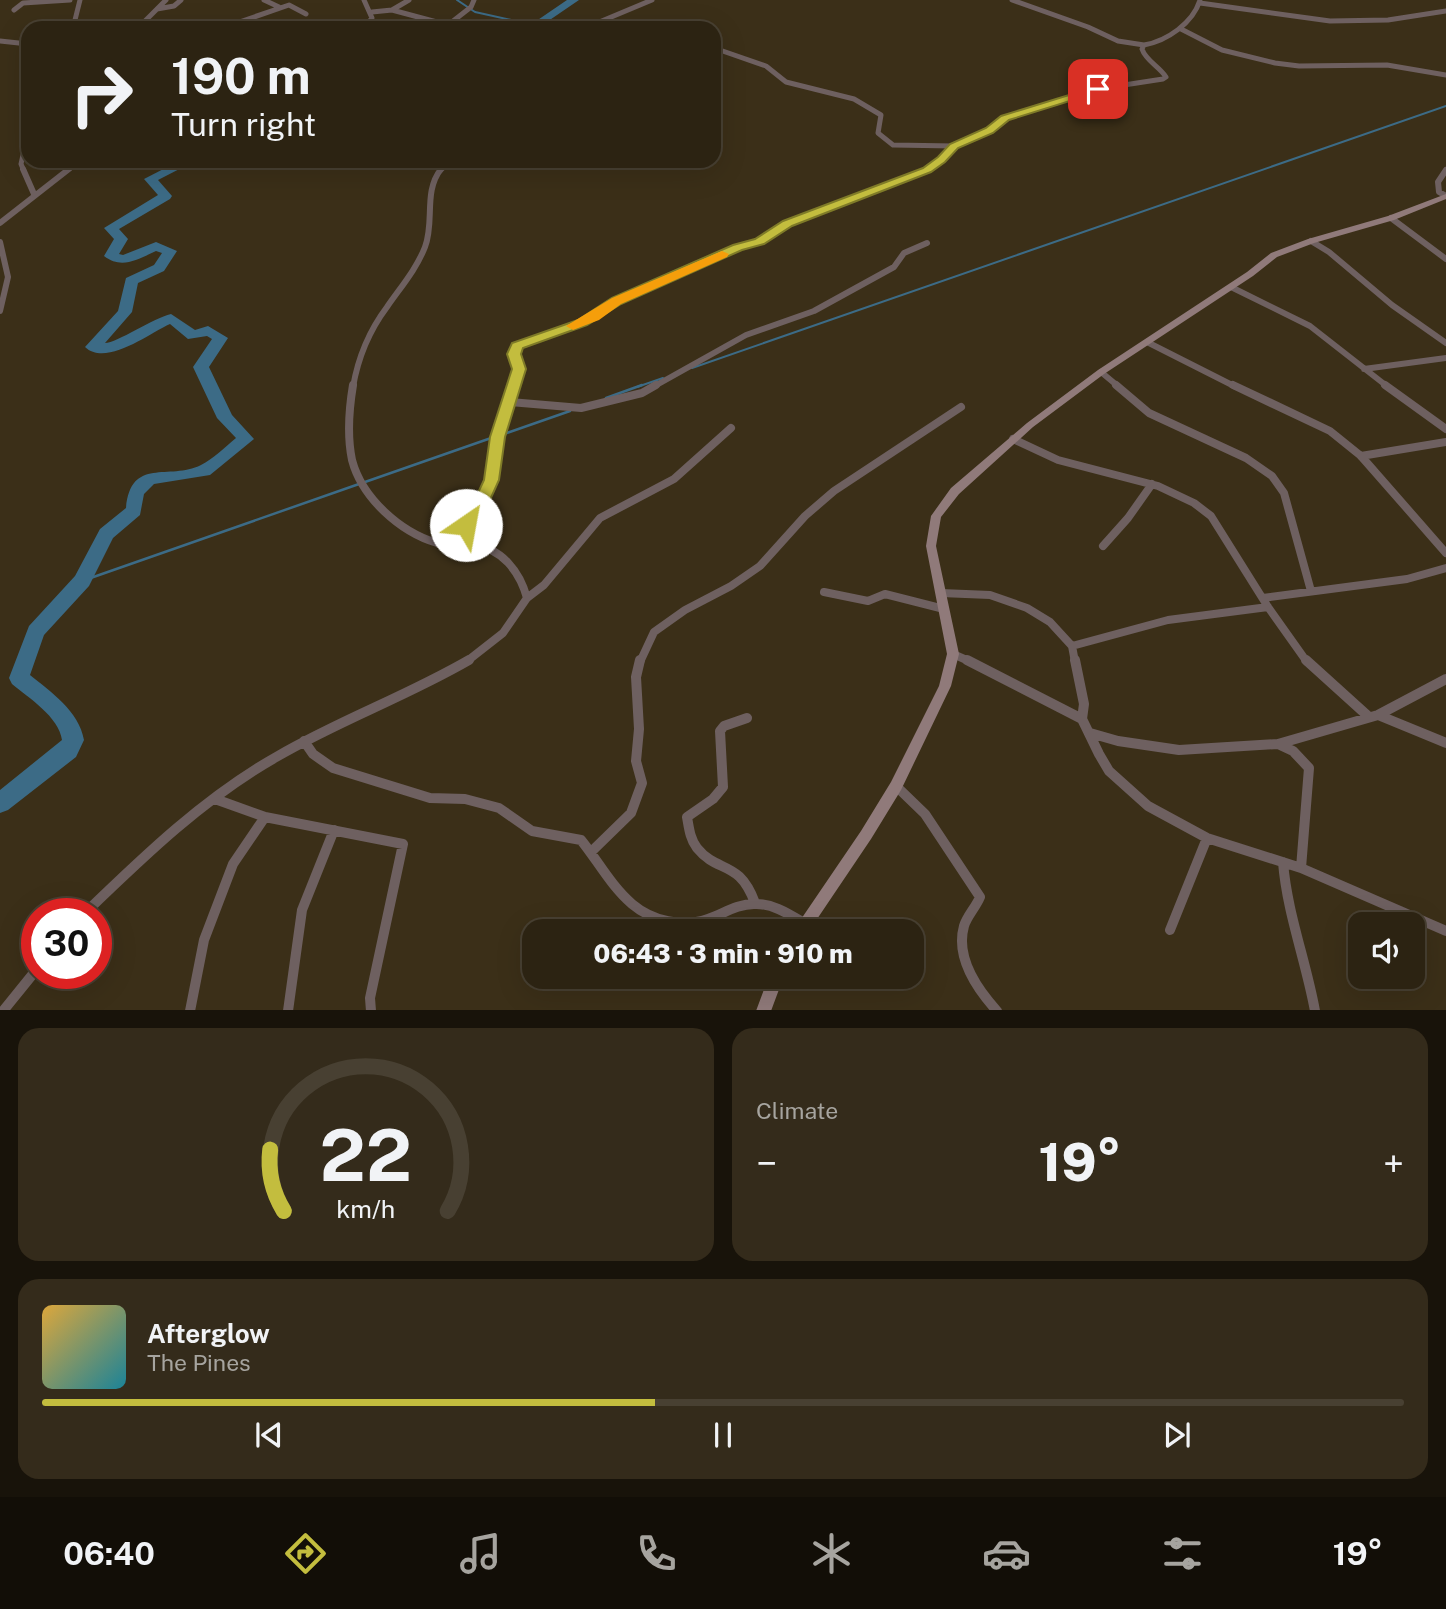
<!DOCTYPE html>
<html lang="en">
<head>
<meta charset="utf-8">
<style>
	:root { --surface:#2c2312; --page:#342b1b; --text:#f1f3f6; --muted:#a6a49f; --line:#484032; --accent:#c3bd3e }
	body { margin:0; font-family:"Public Sans",sans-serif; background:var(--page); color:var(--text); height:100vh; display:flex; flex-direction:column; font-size:26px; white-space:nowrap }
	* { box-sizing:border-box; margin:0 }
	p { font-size:23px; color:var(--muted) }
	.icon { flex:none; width:38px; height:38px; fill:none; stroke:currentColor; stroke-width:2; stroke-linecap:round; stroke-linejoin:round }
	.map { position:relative; height:1010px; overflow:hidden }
	.side { display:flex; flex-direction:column; gap:18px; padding:18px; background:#18130a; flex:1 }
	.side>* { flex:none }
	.hud { position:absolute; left:21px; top:21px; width:700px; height:147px; border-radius:21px; box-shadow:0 7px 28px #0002,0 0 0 2px var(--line); background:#2c2312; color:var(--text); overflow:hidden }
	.tools { position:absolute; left:1348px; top:912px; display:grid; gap:14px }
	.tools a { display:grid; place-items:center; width:77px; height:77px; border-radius:14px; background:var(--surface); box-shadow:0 7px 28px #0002,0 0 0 2px var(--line); font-size:35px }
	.speed { position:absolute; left:21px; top:898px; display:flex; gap:14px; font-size:35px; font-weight:700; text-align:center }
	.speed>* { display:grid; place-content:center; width:91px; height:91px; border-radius:50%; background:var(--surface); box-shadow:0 7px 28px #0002,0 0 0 2px var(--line); line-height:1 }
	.speed .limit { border:10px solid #d22; background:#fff; color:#111 }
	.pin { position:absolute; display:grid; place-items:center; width:60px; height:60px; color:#fff; margin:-30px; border-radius:14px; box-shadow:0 4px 10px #0006 }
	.me { position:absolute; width:77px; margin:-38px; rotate:33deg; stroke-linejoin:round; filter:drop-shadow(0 0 5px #0008) }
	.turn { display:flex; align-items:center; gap:24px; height:147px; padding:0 35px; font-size:32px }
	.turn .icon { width:91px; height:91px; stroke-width:2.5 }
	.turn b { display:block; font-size:49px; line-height:60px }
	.big { font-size:52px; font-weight:800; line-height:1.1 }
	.side .tile { flex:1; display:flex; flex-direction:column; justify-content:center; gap:10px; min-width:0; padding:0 24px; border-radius:21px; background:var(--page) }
	.side .dial { align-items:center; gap:0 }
	.dial svg { height:182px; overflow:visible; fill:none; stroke:var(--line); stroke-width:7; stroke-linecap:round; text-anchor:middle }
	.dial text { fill:var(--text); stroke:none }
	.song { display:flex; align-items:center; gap:21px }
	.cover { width:84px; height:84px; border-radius:10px; background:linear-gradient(135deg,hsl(40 70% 55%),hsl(190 70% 35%)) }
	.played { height:7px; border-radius:4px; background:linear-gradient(90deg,var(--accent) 45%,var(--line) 45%) }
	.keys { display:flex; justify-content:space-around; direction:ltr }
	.heat { display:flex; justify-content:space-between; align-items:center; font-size:38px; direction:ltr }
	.side .tiles { flex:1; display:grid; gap:18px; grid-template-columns:1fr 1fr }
	.tile:last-child { grid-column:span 2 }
	.trip { position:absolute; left:522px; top:919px; width:402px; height:70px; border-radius:21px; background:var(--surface); box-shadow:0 7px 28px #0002,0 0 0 2px var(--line); font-weight:800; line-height:70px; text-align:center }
	.tab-bar { display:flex; height:112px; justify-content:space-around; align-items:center; background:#120e07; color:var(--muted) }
	.tab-bar .icon { width:49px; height:49px }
	.tab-bar .selected { color:var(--accent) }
	.tab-bar b { font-size:32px; color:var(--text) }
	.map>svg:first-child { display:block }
</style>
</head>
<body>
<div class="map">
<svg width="1446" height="1011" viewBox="0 0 1446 1011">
	<rect width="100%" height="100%" fill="#3b2f18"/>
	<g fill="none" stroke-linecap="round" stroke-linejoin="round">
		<!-- stream-far1 -->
		<path stroke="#3c6b86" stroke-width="2" d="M457 0 475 12 534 25
			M692 368 1446 106
			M637 387 663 378"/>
		<!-- stream -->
		<path stroke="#3c6b86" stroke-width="2.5" d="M606 398 642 385
			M501 435 570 411
			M365 482 494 437
			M82 581 359 484"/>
		<!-- river -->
		<path fill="#3c6b86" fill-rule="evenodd" d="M567 0H579L538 28H526Z
			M179 161H195L158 180 172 196 170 199 119 229 128 239 119 254 123 255 156 242 177 251 164 271 138 283 132 312 105 343C117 343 153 318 171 314L195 330 208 326 228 338 209 367 232 415 254 439 210 475 154 484 144 494 140 515 113 538 89 586 44 635 30 675C51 692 79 711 84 740L76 757 8 810 0 813V790L62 740C59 717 29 698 12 684L9 678 29 626 75 576 100 529 126 508C131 456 169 481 201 465 213 459 225 447 236 438L217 418 193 367 212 339 207 336 188 339 170 324C148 334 106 367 85 347L118 311 126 278 154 265 162 253 156 251C138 259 122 270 104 256L114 239 104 228 158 195 144 179Z"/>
		<!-- street-far3 -->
		<path stroke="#6e6060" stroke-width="5" d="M264 0 279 7
			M1012 0 1088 27 1118 41 1144 45
			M1200 3 1330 21 1388 20 1446 11
			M157 9 174 6 181 0
			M14 10 23 3 70 0
			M392 10 409 0
			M372 12 392 10 448 25 471 7 474 0
			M73 28 80 0
			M138 28 166 0
			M222 28 289 5 306 14
			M357 28 367 24 372 18 364 0
			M585 28 652 0
			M1181 29 1222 50 1275 63 1299 66 1387 65 1446 75
			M0 41 28 44
			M714 48 766 66 786 82 854 99 881 115 878 133 893 145 954 146
			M24 171 21 164 28 132
			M66 171 80 161
			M440 171 450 161
			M925 171 942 160 954 146 989 131 1005 118 1098 89 1163 79 1166 77C1159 66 1146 61 1142 49L1144 45C1167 41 1193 23 1200 0"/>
		<!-- street-far2 -->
		<path stroke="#6e6060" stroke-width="6" d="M23 169 34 194
			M1446 170 1438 182 1439 192 1446 196
			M1391 218 1446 259
			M0 223 69 169
			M1311 241 1329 252 1392 305 1446 343
			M0 242 8 277 0 311
			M1231 287 1310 326 1388 387
			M1147 342 1236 387
			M1364 369 1446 358
			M1101 372 1119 387
			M353 387C358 358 369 331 387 307 400 288 416 270 425 247 435 221 423 192 441 169
			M513 387 519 369 514 354 516 346 582 323 617 301 737 248 760 241 788 224 928 169
			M653 387 746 335 814 311 894 267 904 253 927 243"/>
		<!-- street-far1 -->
		<path stroke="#6e6060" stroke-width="8" d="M353 385C349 409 347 436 352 460 362 498 400 532 437 543 450 547 460 543 473 545 502 548 520 572 527 598L503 633 466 662
			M1116 385 1149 413 1246 458 1272 476 1284 493 1311 591
			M1233 385 1330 431 1361 456 1446 553
			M1385 385 1446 429
			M510 402 581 408 642 393 656 385
			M1013 439 1058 460 1158 486 1194 503 1211 516 1268 607 1307 662
			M1361 456 1446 442
			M1103 546 1128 518 1152 484
			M454 547 477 511 492 480 497 437 514 385
			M824 592 868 601 885 594 944 609
			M941 593 990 595 1027 608 1050 622 1072 646 1075 662
			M527 598 544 585 600 518 674 479 731 428
			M1263 598 1407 579 1446 568
			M1072 646 1168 620 1268 607
			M953 654 971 662
			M640 662 654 632 685 610 731 586 760 566 805 516 834 491 961 407"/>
		<!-- street -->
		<path stroke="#6e6060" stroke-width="10" d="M967 660 1082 719
			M1075 660 1084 704 1082 719 1099 754 1109 771 1148 806 1207 838 1301 868 1446 931
			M1306 660 1369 717
			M1378 715 1446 743
			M747 718 724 726 720 731 723 787 713 799 687 817C689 828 690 839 697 848 718 874 739 859 755 903
			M1090 733 1118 741 1179 750 1278 744 1378 715 1446 679
			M304 741 313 754 333 768 430 798 465 799 499 808 532 831 581 840C598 861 611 886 632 904 652 921 682 928 708 919 723 914 737 904 754 904 772 903 789 914 804 923
			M1278 744 1293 751 1309 768 1301 868
			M896 786 925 814 980 897C976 907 967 916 964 926 955 958 977 989 997 1011
			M215 799 265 817 403 844 370 998 371 1011
			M591 852 631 813 642 783 636 761 639 729 636 677 640 660
			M1283 862C1287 913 1306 961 1315 1011
			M84 914C144 856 205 797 278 756 340 720 407 696 469 660
			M1170 930 1207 838
			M3 1011 37 969
			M190 1011 204 940 233 864 265 817
			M288 1011 302 910 334 830"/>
		<!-- secondary -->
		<path fill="#907a7a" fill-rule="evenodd" d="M1446 194V199L1394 220 1314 243 1277 257 1253 276 1104 374 1033 427 959 494 941 517 936 546 959 654 951 686 901 790 871 839 809 931H793L861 831 891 782 939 686 947 654 926 546 931 516 951 488 1027 423 1098 370 1247 272 1271 253 1308 239 1388 216Z
			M769 976H784L771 1011H756Z"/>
	</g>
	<!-- route -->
	<path fill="#c3bd3e" stroke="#7f7b28" stroke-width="2" d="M1098 86 1103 89 1102 91 1009 120 993 133 958 148 945 162 931 172 792 226 764 244 742 250 621 304 587 325 523 348 521 354 526 369 505 437 499 480 485 511 472 529H460L458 525 471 508 484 480 490 437 512 369 507 354 512 343 578 320 612 298 733 245 755 239 783 221 923 168 938 157 950 144 986 128 1001 116Z"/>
	<!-- slow -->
	<path fill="#f59e0b" d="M722 251 729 254 727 257 621 304 599 320 573 330 566 326 612 298Z"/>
</svg>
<div class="tools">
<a><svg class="icon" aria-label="sound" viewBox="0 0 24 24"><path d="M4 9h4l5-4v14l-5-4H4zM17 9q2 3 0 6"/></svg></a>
</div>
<div class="speed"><div class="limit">30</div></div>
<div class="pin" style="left:1098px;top:89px;background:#d93025"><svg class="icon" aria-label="arrive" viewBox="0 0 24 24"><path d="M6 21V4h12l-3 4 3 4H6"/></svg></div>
<svg class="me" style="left:466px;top:525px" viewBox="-20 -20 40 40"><circle r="19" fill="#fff"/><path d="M0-13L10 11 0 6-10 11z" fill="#c3bd3e"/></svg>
<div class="trip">06:43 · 3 min · 910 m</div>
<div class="hud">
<div class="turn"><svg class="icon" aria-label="right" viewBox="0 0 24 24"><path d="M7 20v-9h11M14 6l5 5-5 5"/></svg><div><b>190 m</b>Turn right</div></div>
</div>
</div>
<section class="side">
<div class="tiles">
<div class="tile dial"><svg viewBox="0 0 100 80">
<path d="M14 69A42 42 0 1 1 86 69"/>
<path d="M14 69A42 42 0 0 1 8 42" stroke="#c3bd3e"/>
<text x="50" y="56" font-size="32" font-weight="700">22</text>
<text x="50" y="72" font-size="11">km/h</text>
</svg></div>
<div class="tile"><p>Climate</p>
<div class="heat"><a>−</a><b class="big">19°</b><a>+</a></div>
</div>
<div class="tile">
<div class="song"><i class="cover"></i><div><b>Afterglow</b><p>The Pines</p></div></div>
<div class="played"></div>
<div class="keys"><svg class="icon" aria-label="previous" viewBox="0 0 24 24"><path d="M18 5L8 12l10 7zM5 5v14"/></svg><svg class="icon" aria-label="pause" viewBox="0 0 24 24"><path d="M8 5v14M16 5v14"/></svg><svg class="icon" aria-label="next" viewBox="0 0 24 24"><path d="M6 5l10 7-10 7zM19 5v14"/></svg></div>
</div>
</div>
</section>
<nav class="tab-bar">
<b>06:40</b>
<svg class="icon selected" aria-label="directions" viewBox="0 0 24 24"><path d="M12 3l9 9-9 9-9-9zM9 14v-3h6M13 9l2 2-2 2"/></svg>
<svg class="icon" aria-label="music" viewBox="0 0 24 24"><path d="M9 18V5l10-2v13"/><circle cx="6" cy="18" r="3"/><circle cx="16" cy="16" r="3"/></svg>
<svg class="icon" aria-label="phone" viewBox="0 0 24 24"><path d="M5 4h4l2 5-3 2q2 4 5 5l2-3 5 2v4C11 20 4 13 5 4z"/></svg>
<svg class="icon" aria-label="climate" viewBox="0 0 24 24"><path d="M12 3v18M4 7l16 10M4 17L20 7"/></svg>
<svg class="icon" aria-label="car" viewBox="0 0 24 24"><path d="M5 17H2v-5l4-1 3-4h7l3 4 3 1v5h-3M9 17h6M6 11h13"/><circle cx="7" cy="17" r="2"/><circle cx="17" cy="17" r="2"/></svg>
<svg class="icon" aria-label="filters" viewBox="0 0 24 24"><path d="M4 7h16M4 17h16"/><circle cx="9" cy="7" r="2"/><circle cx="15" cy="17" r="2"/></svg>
<b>19°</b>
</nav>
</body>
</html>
